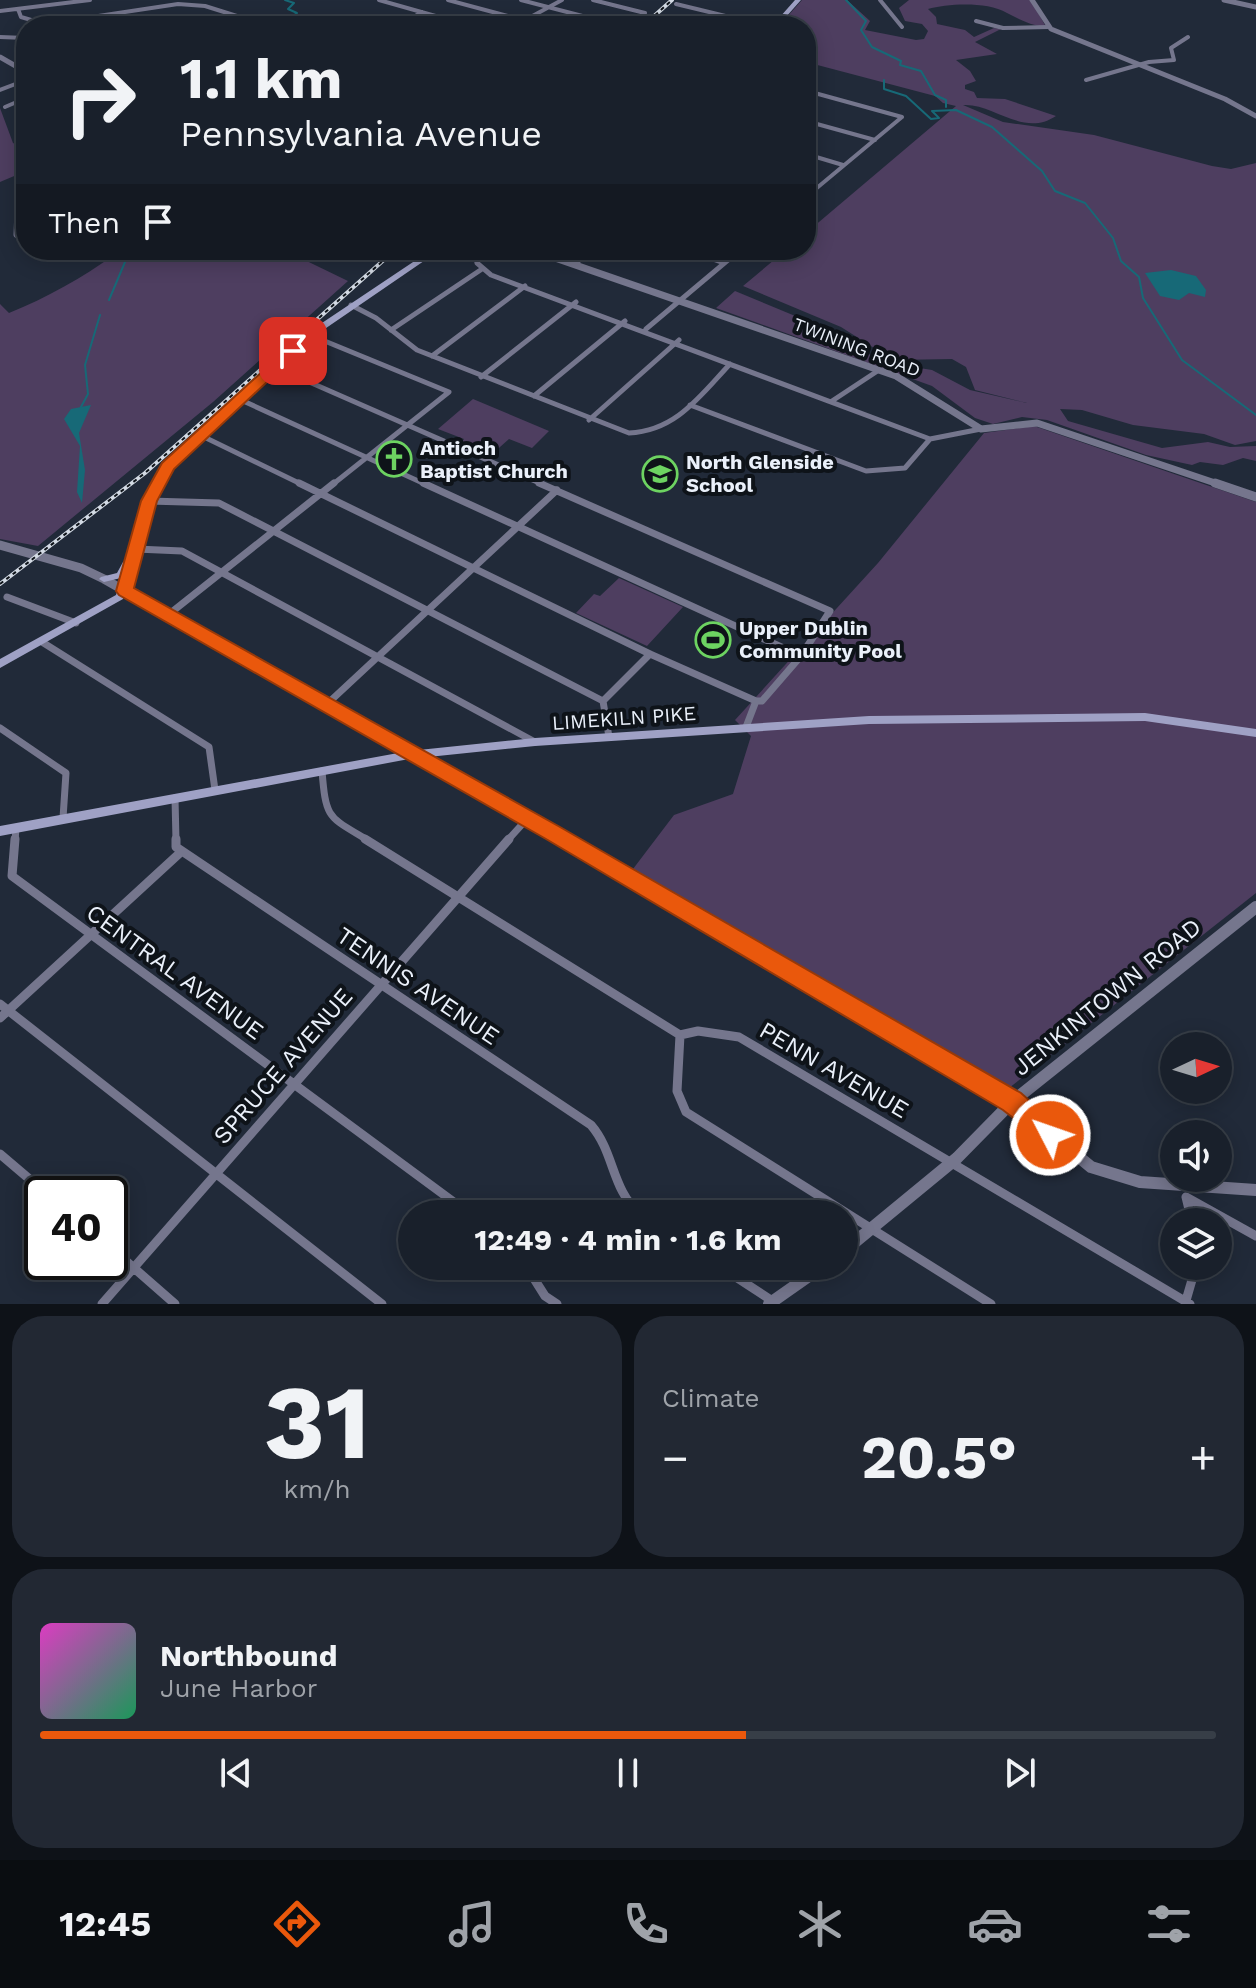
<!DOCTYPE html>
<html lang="en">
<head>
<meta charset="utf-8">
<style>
	:root { --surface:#19202b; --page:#222833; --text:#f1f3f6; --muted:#9fa3a9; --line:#373e47; --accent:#ea580c }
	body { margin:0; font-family:"Work Sans",sans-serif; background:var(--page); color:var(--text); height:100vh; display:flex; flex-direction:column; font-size:30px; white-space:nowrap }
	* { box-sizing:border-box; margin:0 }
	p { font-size:26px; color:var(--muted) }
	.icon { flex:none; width:44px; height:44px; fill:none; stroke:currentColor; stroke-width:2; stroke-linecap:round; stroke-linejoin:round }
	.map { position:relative; height:1304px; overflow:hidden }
	.side { display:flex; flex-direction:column; gap:12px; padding:12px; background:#0e1218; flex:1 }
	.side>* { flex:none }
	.top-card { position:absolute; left:16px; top:16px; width:800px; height:244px; border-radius:32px; box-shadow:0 4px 20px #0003,0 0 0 2px var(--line); background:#19202b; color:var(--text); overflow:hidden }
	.needle { width:52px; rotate:86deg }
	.fabs { position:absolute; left:1160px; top:1032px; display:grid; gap:16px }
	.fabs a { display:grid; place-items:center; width:72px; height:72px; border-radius:50%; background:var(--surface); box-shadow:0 4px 20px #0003,0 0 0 2px var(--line); font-size:40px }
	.speed { position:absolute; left:24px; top:1176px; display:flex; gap:16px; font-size:40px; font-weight:700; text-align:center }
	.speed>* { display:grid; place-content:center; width:104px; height:104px; border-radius:50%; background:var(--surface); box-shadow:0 4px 20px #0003,0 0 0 2px var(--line); line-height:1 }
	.speed .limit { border:4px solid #111; border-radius:12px; background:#fff; color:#111 }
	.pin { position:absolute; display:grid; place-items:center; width:68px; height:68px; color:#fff; margin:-34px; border-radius:16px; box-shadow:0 4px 12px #0006 }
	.me { position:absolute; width:88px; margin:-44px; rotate:311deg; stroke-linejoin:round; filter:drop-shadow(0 0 6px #0008) }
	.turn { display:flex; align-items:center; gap:28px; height:168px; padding:0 32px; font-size:36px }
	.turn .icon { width:104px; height:104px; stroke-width:2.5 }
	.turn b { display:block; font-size:56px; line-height:68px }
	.then { display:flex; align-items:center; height:76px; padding:0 32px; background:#0003; gap:16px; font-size:30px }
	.big { font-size:60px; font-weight:700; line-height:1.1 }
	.side .card { flex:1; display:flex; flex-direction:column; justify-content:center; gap:12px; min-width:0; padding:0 28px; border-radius:32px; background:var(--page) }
	.side .dial { align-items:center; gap:0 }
	.dial b { font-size:104px; line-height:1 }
	.song { display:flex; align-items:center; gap:24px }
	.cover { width:96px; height:96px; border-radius:12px; background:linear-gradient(135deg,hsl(310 70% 55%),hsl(150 70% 35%)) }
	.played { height:8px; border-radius:4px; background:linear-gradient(90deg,var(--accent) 60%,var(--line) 60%) }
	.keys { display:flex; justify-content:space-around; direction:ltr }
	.heat { display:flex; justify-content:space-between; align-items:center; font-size:44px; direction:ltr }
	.side .tiles { flex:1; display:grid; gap:12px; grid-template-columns:1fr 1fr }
	.card:last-child { grid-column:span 2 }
	.trip { position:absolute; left:398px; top:1200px; width:460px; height:80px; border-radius:40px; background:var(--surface); box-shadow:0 4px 20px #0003,0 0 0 2px var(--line); font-weight:700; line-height:80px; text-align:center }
	.dock { display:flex; height:128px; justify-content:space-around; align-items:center; background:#0a0d11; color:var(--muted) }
	.dock .icon { width:56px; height:56px }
	.dock .selected { color:var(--accent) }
	.dock b { font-size:36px; color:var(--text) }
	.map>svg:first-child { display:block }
</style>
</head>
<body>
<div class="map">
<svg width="1256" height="1304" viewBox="0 0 1256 1304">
	<rect width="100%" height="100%" fill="#212a39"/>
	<!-- green -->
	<path fill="#4e3e60" d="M802 0H847L870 21 865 30 916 40 924 39 928 31 922 24 905 21 899 8 909 0H1031L1046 27C1031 26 1019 19 1007 13 986 1 947 4 928 9L936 17 937 24 965 30 974 37 994 28 1001 29 975 42 997 54 956 60 970 71 976 81 965 85V89L974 92 977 98 1005 99 1056 116C1023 138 994 103 963 105L1003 122 1094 135 1212 166 1231 169 1256 163V441L1235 445 1204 434 1133 425 1082 410 1060 409 1068 421 1162 448 1208 442 1230 447 1256 446V461L1243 458 1223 465 1200 462 1192 465 1146 455 1047 420 1022 417 993 424 975 418 932 386 716 308 735 291 829 330 845 343 888 363 932 370 970 390 1027 403 975 390 966 367 952 359 893 360 841 327 743 286 786 250H806V233L956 106 943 103 935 96 806 62V26H779Z
		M0 108 13 143 26 149V171L0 182Z
		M121 250H284L348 281 213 402 38 546 0 539V304L9 313C49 297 87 275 121 250Z
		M473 399 549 431 532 448 509 439 491 455 461 443 464 439 438 429Z
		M1034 426 1256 502V893L1009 1088 633 869 674 815 733 794 751 736 735 720 878 563 984 433Z
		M619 578 683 607 647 646 576 613 594 594 600 596Z"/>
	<!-- water -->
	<path fill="#176977" d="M1171 270 1196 276 1206 290 1205 297 1189 293 1179 300 1160 296 1145 273Z
		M91 405 79 433 85 470 82 503 77 492 80 446 64 419 71 409Z"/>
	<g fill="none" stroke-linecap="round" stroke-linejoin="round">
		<!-- stream -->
		<path stroke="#176977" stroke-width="2" d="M846 0 866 21 861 30 872 47 901 61 900 65 921 71 935 95 946 100V107
			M280 26 297 13 288 9 294 3 285 0
			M884 80V89L906 96 931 119 939 118 932 111 956 110 992 127 1042 171 1055 191 1085 203 1113 238 1121 261 1139 277 1143 298 1182 360 1256 415
			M109 300 125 262
			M81 407 88 394 85 365 100 315"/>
		<!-- minor-far3 -->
		<path stroke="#75768d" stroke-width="4" d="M379 0 471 26
			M448 0 545 26
			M521 0 621 26
			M593 0 645 13
			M880 0 902 27
			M676 4 767 26
			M18 9 21 17 38 22
			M0 11 90 0
			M91 17 120 26
			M976 21 1003 28 1048 27
			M402 24 422 12
			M32 26 178 4 205 6 240 17 235 23 220 26
			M132 26 171 21 194 26
			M514 26 562 0
			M671 26H693
			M0 37 26 38
			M1086 80 1149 62 1174 60 1171 48 1188 37
			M0 90 26 80
			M806 96 811 92 902 117
			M5 107 26 98
			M806 121 875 140
			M806 154 843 165
			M806 197 902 117
			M17 211 18 193 26 186"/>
		<!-- minor-far2 -->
		<path stroke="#75768d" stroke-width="5" d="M17 209 16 235 26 241
			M475 250 477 263 491 275 930 439
			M688 250 724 263
			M574 264 594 250
			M351 305 376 318 417 350 629 433C676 431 700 396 730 364
			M646 329 740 250
			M391 330 482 269
			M310 335 449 392 332 485
			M432 356 525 286
			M275 367 544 485
			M481 377 576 302
			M534 396 625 321
			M241 400 427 485
			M832 401 879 370
			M690 405 866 471 905 468 930 439 981 429
			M589 420 679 340
			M202 436 303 485"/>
		<!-- minor-far1 -->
		<path stroke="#75768d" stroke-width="7" d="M299 483 650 654 756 701
			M423 483 801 656
			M539 483 830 611 801 656 762 701H756L746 727
			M149 501 219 503 603 701
			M136 549 182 551 535 742
			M7 597 76 623
			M168 615 334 483
			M42 642 209 747 215 790
			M326 705 557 490
			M0 728 66 773 63 818
			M609 737 603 701 650 654
			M322 771C326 820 328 816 369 841
			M175 798 176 841
			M15 841 16 828
			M507 841 527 819"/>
		<!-- minor -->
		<path stroke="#75768d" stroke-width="9" d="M15 839 12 876 470 1214
			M176 839V847L591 1125C615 1153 611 1189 640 1214
			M365 839 680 1035 698 1031 739 1037 1190 1304
			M0 1004 382 1304
			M0 1018 182 851
			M680 1035 677 1091 686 1112 991 1304
			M0 1154 47 1194
			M1186 1197 1256 1236
			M1186 1197 1192 1222
			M110 1247 175 1304
			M526 1266 545 1296 557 1304
			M719 1266 774 1302
			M102 1304 509 839
			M1185 1304 1196 1266"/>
		<!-- tertiary-far3 -->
		<path stroke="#75768d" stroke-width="5" d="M1032 0 1051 29 1225 99 1256 116
			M1224 0 1256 7
			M0 57 26 72"/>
		<!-- tertiary-far2 -->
		<path stroke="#75768d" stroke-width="7" d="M291 250 311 257 338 250
			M532 250 896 376 981 429 1037 423 1221 485"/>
		<!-- tertiary-far1 -->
		<path stroke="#75768d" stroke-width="9" d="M1215 483 1256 497
			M0 545 81 568 104 579 565 841"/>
		<!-- tertiary -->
		<path stroke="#75768d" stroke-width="12" d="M562 839 1012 1102 1091 1167 1140 1182 1256 1190
			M844 1251 957 1158 1012 1102 1256 907
			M769 1304 823 1266"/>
		<!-- secondary -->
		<path fill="#9fa1c5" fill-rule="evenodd" d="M795 0H801L778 26H772Z
			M431 250H440L313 337 179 460 161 483 153 501 123 599 0 668V659L116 595 121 578 104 582 99 579 101 577 117 573 123 562 126 561 145 501 153 482 173 456 307 333Z
			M1145 713 1256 729V737L1145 721 869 724 535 746 409 759 0 836V826L409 751 535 738 869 716Z"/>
		<defs>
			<path id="rail" d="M643 26 672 0
				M0 584 145 473 395 250"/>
		</defs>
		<!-- rail casing -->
		<use href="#rail" stroke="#d3dae4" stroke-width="4"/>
		<!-- rail -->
		<use href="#rail" stroke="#0e1319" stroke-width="2" stroke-dasharray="4" stroke-linecap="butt"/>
	</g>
	<!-- route -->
	<path fill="#ea580c" stroke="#983908" stroke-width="2" d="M288 348 300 351 174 469 157 501 134 588 560 827 1021 1093 1058 1126 1062 1135 1058 1143 1050 1147 1003 1110 546 839 119 595 116 591 141 501 162 463Z"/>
	<!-- icons -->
	<defs>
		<symbol id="church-ring" viewBox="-11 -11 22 22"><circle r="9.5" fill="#0e1319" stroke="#6dd361" stroke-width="1.5"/><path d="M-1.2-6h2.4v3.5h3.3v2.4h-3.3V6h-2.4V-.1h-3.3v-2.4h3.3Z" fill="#6dd361"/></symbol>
		<symbol id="school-ring" viewBox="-11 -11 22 22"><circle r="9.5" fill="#0e1319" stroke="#6dd361" stroke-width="1.5"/><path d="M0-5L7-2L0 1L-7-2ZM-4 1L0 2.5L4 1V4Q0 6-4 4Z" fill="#6dd361"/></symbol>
		<symbol id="stadium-ring" viewBox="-11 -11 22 22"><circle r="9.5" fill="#0e1319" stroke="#6dd361" stroke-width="1.5"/><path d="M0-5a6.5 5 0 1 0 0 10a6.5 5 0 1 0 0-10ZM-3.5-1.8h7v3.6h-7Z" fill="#6dd361"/></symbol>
	</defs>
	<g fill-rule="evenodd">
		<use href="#church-ring" x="374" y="439" width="40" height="40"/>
		<use href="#school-ring" x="640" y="454" width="40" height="40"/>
		<use href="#stadium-ring" x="693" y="620" width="40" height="40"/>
	</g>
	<g text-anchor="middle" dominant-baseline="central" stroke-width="8" stroke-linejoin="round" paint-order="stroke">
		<!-- far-street labels -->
		<g font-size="18" fill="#eaf0fa" stroke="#0e1319">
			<text transform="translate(857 347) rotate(21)">TWINING ROAD</text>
		</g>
		<!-- poi labels -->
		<g font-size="20" font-weight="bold" fill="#eaf0fa" stroke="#0e1319" text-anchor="start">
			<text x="420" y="448">Antioch<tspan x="420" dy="23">Baptist Church</tspan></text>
			<text x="686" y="462">North Glenside<tspan x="686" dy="23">School</tspan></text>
			<text x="739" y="628">Upper Dublin<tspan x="739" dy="23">Community Pool</tspan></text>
		</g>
		<!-- street labels -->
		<g font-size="20" fill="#eaf0fa" stroke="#0e1319">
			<text transform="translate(624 718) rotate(-4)">LIMEKILN PIKE</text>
		</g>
		<!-- near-street labels -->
		<g font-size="24" fill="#eaf0fa" stroke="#0e1319">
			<text transform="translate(175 972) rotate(36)">CENTRAL AVENUE</text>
			<text transform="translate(418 986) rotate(34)">TENNIS AVENUE</text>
			<text transform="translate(1107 997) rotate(-39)">JENKINTOWN ROAD</text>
			<text transform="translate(283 1066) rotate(-49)">SPRUCE AVENUE</text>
			<text transform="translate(834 1070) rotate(30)">PENN AVENUE</text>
		</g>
	</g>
</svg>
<div class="fabs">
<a><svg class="needle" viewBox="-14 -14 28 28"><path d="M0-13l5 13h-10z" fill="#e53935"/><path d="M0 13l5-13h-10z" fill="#9fa3a9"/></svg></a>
<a><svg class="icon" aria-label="sound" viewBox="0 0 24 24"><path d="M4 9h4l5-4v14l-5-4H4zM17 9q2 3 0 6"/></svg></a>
<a><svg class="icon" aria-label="layers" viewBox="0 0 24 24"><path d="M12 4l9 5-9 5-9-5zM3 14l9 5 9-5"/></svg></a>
</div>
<div class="speed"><div class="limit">40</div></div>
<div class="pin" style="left:293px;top:351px;background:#d93025"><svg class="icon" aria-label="arrive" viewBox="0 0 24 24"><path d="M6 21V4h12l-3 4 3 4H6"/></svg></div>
<svg class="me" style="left:1050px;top:1135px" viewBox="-20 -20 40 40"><circle r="17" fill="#ea580c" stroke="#fff" stroke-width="3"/><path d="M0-11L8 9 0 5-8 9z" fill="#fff"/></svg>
<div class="trip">12:49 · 4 min · 1.6 km</div>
<div class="top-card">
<div class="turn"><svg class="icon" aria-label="right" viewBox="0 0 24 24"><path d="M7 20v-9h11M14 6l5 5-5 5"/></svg><div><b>1.1 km</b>Pennsylvania Avenue</div></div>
<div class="then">Then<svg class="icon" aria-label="arrive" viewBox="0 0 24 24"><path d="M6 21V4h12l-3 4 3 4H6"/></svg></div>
</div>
</div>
<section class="side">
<div class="tiles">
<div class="card dial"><b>31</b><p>km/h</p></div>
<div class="card"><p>Climate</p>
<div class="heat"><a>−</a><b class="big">20.5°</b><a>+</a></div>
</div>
<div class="card">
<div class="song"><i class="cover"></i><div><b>Northbound</b><p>June Harbor</p></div></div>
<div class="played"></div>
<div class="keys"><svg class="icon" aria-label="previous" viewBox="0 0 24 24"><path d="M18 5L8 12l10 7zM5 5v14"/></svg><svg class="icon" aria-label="pause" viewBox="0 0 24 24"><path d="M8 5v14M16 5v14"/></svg><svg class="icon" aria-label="next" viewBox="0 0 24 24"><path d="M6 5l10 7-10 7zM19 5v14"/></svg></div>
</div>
</div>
</section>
<nav class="dock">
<b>12:45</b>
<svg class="icon selected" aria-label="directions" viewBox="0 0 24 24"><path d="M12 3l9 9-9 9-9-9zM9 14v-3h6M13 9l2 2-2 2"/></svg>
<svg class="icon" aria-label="music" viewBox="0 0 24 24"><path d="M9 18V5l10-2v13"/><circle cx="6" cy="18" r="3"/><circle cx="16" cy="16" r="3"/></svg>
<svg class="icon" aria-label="phone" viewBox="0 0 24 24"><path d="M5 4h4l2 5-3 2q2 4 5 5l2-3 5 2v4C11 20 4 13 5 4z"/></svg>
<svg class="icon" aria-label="climate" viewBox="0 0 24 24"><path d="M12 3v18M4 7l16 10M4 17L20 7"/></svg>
<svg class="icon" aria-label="car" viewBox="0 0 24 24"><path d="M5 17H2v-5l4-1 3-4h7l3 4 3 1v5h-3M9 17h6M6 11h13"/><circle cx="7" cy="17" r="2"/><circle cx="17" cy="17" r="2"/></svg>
<svg class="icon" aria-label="filters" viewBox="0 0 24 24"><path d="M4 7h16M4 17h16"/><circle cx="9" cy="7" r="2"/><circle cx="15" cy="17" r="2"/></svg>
</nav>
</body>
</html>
